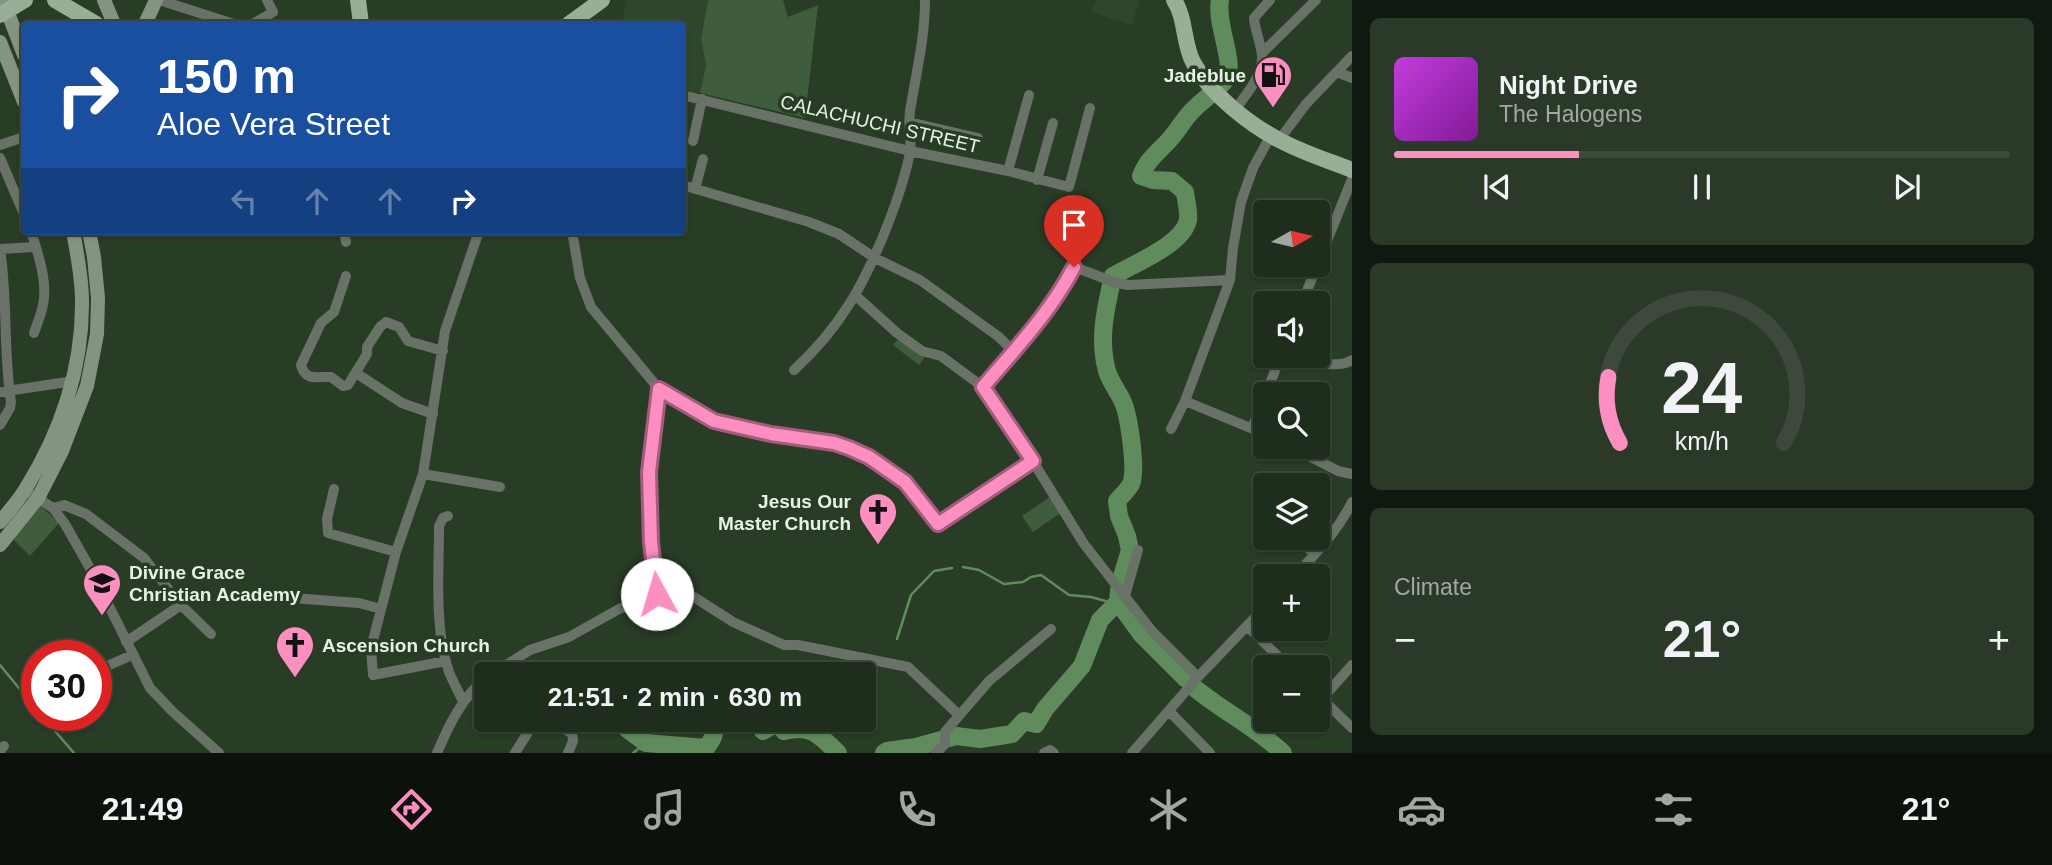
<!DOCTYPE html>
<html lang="en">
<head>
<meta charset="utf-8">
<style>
	:root { --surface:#1e2d1c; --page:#2b3929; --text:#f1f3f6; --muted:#a1a8a3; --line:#3c493b; --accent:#fd8ec0 }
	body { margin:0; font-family:Helvetica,sans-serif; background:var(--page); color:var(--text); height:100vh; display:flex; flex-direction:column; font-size:26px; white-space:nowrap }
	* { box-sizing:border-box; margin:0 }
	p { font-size:23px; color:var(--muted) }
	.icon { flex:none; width:38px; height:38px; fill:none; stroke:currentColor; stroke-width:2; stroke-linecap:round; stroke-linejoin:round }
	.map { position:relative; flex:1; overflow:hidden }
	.details { display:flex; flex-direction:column; gap:18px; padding:18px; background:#10190f; width:700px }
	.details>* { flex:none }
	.top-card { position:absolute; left:21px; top:21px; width:665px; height:214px; border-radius:7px; box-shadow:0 2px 5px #0004,0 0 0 2px var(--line); background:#1a4fa0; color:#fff; overflow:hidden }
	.needle { width:46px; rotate:82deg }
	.tools { position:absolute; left:1253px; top:200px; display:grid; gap:14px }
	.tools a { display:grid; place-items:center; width:77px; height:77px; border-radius:7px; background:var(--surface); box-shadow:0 2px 5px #0004,0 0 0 2px var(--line); font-size:35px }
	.speed { position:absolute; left:21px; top:640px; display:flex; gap:14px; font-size:35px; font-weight:700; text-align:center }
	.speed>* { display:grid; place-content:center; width:91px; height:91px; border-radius:50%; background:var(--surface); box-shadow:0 2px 5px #0004,0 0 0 2px var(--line); line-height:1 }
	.speed .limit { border:10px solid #d22; background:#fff; color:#111 }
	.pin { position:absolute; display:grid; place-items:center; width:60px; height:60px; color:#fff; margin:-72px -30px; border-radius:50% 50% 50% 0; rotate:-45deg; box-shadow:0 0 7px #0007 }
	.pin .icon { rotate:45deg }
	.me { position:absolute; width:77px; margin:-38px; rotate:354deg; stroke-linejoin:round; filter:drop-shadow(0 0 5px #0008) }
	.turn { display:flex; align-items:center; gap:24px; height:147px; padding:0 21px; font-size:32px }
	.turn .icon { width:91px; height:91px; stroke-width:2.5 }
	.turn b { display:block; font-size:49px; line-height:60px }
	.lanes { display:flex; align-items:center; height:66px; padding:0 21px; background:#0003; justify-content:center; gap:35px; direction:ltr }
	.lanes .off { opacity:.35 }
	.big { font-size:52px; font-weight:700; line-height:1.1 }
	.details .card { flex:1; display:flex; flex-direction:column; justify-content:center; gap:10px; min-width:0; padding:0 24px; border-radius:10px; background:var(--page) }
	.details .dial { align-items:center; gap:0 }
	.dial svg { height:182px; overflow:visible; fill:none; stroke:var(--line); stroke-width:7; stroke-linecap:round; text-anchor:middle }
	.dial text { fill:var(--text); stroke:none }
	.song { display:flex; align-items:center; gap:21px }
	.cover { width:84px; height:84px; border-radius:10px; background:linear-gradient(135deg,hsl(290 70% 55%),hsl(290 70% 35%)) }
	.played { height:7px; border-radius:4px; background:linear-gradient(90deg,var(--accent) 30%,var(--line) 30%) }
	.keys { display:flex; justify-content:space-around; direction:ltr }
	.heat { display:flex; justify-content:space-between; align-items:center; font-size:38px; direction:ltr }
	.trip { position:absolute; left:474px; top:662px; width:402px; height:70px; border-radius:7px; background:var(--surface); box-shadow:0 2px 5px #0004,0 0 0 2px var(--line); font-weight:700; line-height:70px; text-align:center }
	.dock { display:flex; height:112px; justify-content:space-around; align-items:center; background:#0c120b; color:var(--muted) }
	.dock .icon { width:49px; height:49px }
	.dock .active { color:var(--accent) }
	.dock b { font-size:32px; color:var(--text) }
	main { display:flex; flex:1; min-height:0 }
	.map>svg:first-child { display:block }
</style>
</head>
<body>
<main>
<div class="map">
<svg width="1352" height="753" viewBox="0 0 1352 753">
	<rect width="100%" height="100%" fill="#283c26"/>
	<!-- built -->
	<path fill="#2e472c" d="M626 0H708L701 39 706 65 700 93 693 95 683 92 682 24H622Z
		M1096 0H1139L1132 25 1091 12Z"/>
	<!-- green -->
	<path fill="#3f5c3c" d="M708 0H783L788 17 818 5 805 118 700 93 706 65 701 39Z
		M902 334 927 354 919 365 893 345Z
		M1051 496 1062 512 1033 532 1022 516Z
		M41 506 59 523 30 556 12 538Z"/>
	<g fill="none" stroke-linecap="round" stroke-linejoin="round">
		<!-- stream -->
		<path stroke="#608b5c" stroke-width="2.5" d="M963 567 979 570 1004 584 1023 582 1031 577 1041 575 1069 595 1091 597 1109 602H1118
			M897 639 911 595 934 571 952 568
			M0 665 37 710
			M42 716 74 753
			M633 753 646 743"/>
		<!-- river -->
		<path stroke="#608b5c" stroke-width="18" d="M1186 679 1142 635 1118 602 1120 583 1130 550 1127 536 1119 516 1117 501C1121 496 1128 490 1131 484 1137 470 1129 414 1122 400 1117 390 1110 381 1107 371 1098 338 1106 308 1113 276 1133 264 1183 245 1188 220 1189 212 1186 200 1185 192L1172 181 1153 180 1141 176C1147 159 1160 151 1171 138 1179 129 1185 117 1194 109 1203 100 1220 88 1226 79 1236 62 1215 24 1220 0
			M1196 689C1224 712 1257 728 1283 753
			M614 719 646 743 706 748C714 738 717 731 711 719
			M758 719 763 731 775 724 779 725 784 731C811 724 819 735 838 753
			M884 753 887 751 916 747 956 736 980 739 1012 734 1024 721 1036 724 1045 709 1082 666 1100 620 1118 602"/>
		<!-- street -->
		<path stroke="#687267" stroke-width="10" d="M159 0 234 24
			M253 24 273 12 267 0
			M1262 53 1316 0
			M1337 72 1352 78
			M682 95 910 151 1008 171 1069 187 1090 108
			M1235 110C1246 94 1263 76 1262 56 1261 43 1255 31 1254 18L1270 0
			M909 122 978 138
			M1279 140 1306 104 1352 56
			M693 141 702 99
			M0 145 24 137
			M0 158 24 214
			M1008 171 1029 95
			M1037 180 1053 123
			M682 185 809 222 839 234 875 258 920 280 999 337 1013 351
			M695 189 703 159
			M31 231C38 254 48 282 43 305 41 315 37 324 34 333
			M344 231 346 242
			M572 231 580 278 591 307 659 389 714 421 771 434 833 444 849 448 869 457 905 482 938 524 1033 461
			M0 249C8 299 3 351 11 402L10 408 0 425
			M0 249 36 247
			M346 276 334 312 321 323 301 365C306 382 317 376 331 377L343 386 348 385 367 354V347L380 327 386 322 399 327 408 341 443 351
			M856 296 897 333 922 351 941 356 983 387 1016 434 1084 544 1152 631 1198 677
			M1302 303 1352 179
			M1296 355C1312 360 1336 370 1352 360
			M794 370C841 327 865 283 888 224 897 201 905 177 910 153 912 139 908 125 910 111 916 74 925 38 925 0
			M356 373 402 403 433 414
			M983 387C1016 348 1050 312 1074 267L1114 282 1128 285 1230 280
			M0 392 74 381
			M1266 394 1281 355
			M1185 401 1265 434
			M1252 428 1265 395
			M1171 429 1185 401 1230 280 1233 248 1241 202 1253 168 1271 135
			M1290 446 1338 471 1352 474
			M423 474 500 487
			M334 489 327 519 328 533 396 552
			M25 490 53 508 65 524 91 570 150 688 173 712 219 753
			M53 508 64 505 86 514 144 558 181 605 211 634
			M448 516 443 518 439 526C439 571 434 630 449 672 453 682 459 692 463 702
			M1262 520 1265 522
			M1295 537 1315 554
			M1295 576C1317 552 1338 531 1352 502
			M657 594 651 542 649 472 659 389
			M1125 596 1138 550
			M279 597 359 603 381 609
			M1247 626 1289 667
			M126 642 181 605
			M446 661 373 675 371 648 396 552 423 474 445 331 479 231
			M96 671 132 655
			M492 674 530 650 569 637 619 609 657 594 680 592 694 597 733 622 784 645H798L908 667 959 715
			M1318 695 1352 728
			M1322 699 1352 665
			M1169 711 1210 753
			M543 719 572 733 573 741 568 753
			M0 751 4 746
			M437 753C449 725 462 697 486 678
			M515 753 530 729
			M936 753 945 744V732L989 681 1051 629
			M1044 753 1050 750 1054 753
			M1132 753 1198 677 1265 607"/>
		<!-- secondary -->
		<path stroke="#849482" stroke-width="14" d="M3 0 24 55
			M104 0 114 24
			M145 24 156 0
			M0 42 24 102
			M0 522C9 511 19 500 26 488 61 432 83 367 82 300 82 277 77 254 73 231
			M0 545 38 498 62 451 87 386 97 334 98 298 94 257 89 231"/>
		<!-- primary -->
		<path stroke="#99ae97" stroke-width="16" d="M55 0 96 24
			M358 0 361 24
			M1174 0C1186 18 1183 43 1193 62 1210 94 1250 125 1281 141 1304 153 1329 161 1352 170
			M0 15 25 0
			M569 24 602 0"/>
	</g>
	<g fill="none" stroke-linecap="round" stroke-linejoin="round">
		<defs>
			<path id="route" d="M657 594 651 542 649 472 659 389 714 421 771 434 834 443 849 448 869 457 905 482 938 524 1033 461 983 387C1016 348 1050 313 1074 267"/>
		</defs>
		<!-- route casing -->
		<use href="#route" stroke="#a45c7d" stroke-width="18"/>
		<!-- route -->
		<use href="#route" stroke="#fd8ec0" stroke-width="12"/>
	</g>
	<!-- icons -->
	<defs>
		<symbol id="fuel-pin" viewBox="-11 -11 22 30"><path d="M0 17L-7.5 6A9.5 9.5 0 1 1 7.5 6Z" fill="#fd8ec0" stroke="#283c26"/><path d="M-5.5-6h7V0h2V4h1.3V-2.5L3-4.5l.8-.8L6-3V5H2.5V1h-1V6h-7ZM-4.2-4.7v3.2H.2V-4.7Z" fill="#111"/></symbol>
		<symbol id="church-pin" viewBox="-11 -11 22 30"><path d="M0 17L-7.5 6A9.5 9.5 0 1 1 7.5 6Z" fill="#fd8ec0" stroke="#283c26"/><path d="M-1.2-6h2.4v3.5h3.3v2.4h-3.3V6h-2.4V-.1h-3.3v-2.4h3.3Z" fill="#111"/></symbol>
		<symbol id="school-pin" viewBox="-11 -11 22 30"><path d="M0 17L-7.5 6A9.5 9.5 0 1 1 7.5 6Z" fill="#fd8ec0" stroke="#283c26"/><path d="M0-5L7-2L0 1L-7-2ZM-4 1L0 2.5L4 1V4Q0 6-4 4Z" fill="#111"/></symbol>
	</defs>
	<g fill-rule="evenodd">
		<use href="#fuel-pin" x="1251" y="53" width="44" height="60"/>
		<use href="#church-pin" x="856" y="490" width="44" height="60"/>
		<use href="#school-pin" x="80" y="561" width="44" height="60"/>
		<use href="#church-pin" x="273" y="623" width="44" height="60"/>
	</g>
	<g text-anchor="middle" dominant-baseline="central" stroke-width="7" stroke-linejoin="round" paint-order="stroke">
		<!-- poi labels -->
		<g font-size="19" font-weight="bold" fill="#e6f3e4" stroke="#283c26" text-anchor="end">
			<text x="1246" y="75">Jadeblue</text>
			<text x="851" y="501">Jesus Our<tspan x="851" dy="22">Master Church</tspan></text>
			<text x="129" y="572" text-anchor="start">Divine Grace<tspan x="129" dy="22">Christian Academy</tspan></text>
			<text x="322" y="645" text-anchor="start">Ascension Church</text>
		</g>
		<!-- street labels -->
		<g font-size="19" fill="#e6f3e4" stroke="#283c26">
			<text transform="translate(880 124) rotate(13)">CALACHUCHI STREET</text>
		</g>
	</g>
</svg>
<div class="tools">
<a><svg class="needle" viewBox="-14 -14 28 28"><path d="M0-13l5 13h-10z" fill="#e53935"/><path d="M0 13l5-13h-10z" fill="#a1a8a3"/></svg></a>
<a><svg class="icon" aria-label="sound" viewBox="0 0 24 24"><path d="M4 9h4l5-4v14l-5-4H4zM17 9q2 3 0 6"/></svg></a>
<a><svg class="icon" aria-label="search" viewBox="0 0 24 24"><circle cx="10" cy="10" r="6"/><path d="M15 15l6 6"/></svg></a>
<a><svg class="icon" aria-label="layers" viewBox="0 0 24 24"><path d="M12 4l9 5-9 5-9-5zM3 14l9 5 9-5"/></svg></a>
<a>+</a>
<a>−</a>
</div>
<div class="speed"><div class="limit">30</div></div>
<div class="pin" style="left:1074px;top:267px;background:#d93025"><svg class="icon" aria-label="arrive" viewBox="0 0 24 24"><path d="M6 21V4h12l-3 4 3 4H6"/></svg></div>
<svg class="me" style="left:657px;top:594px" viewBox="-20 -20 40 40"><circle r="19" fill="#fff"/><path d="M0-13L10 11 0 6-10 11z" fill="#fd8ec0"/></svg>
<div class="trip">21:51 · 2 min · 630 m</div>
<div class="top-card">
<div class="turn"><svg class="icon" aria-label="right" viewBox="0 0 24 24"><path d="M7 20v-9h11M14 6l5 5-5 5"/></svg><div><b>150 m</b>Aloe Vera Street</div></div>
<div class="lanes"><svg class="icon off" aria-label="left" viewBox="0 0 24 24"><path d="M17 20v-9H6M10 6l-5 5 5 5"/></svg><svg class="icon off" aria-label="ahead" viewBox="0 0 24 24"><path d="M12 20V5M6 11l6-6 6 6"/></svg><svg class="icon off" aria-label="ahead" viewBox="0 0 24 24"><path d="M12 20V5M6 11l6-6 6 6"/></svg><svg class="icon" aria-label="right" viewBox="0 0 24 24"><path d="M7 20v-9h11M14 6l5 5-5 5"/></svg></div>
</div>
</div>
<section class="details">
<div class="card">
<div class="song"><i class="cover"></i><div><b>Night Drive</b><p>The Halogens</p></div></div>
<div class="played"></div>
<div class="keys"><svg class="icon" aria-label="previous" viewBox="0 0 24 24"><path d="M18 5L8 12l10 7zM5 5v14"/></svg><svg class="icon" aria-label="pause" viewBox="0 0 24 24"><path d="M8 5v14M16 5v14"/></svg><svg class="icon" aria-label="next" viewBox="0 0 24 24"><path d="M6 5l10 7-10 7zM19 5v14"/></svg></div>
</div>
<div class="card dial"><svg viewBox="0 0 100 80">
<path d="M14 69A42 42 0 1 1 86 69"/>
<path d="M14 69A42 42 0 0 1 9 40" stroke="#fd8ec0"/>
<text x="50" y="56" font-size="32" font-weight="700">24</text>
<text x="50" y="72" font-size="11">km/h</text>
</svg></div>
<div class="card"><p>Climate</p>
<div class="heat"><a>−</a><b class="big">21°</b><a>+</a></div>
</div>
</section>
</main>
<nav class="dock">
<b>21:49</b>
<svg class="icon active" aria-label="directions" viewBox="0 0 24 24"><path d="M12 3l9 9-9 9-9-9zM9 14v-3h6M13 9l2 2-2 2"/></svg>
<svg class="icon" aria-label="music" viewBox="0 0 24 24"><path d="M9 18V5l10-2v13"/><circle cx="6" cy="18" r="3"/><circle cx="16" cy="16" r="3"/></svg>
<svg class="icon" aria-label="phone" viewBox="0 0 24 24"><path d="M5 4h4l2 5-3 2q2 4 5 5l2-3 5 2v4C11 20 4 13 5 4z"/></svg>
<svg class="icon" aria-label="climate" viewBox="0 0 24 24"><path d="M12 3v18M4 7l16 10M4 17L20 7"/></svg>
<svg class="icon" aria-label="car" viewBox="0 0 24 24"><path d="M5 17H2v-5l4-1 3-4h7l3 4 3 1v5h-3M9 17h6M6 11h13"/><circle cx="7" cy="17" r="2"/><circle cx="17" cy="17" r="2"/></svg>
<svg class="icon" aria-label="filters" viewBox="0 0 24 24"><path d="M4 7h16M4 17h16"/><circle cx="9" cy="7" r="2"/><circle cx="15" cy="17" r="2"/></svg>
<b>21°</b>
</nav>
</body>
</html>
